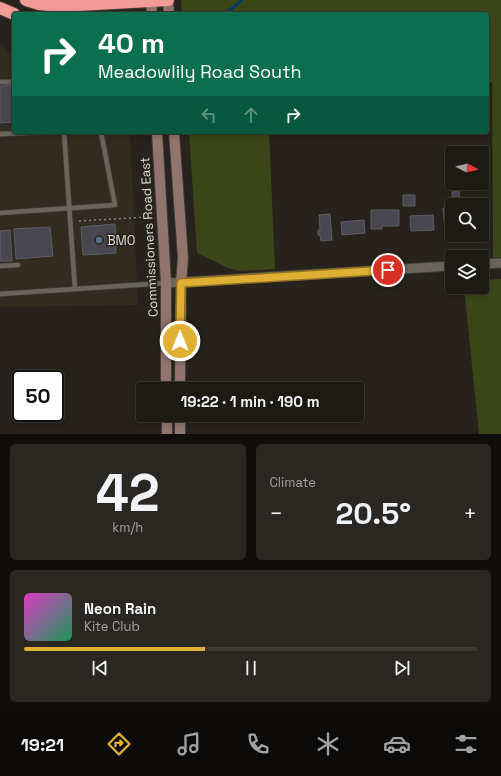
<!DOCTYPE html>
<html lang="en">
<head>
<meta charset="utf-8">
<style>
	:root { --surface:#1d1a14; --page:#2a2722; --text:#f1f3f6; --muted:#a0a1a0; --line:#3b3834; --accent:#e0b034 }
	body { margin:0; font-family:"Space Grotesk",sans-serif; background:var(--page); color:var(--text); height:100vh; display:flex; flex-direction:column; font-size:15px; white-space:nowrap }
	* { box-sizing:border-box; margin:0 }
	p { font-size:13px; color:var(--muted) }
	.icon { flex:none; width:22px; height:22px; fill:none; stroke:currentColor; stroke-width:2; stroke-linecap:round; stroke-linejoin:round }
	.map { position:relative; height:434px; overflow:hidden }
	.sheet { display:flex; flex-direction:column; gap:10px; padding:10px; background:#100e0b; flex:1 }
	.sheet>* { flex:none }
	.top-card { position:absolute; left:12px; top:12px; width:477px; height:122px; border-radius:4px; box-shadow:0 2px 6px #0003,0 0 0 1px var(--line); background:#0b6e4f; color:#fff; overflow:hidden }
	.needle { width:26px; rotate:97deg }
	.tools { position:absolute; left:445px; top:146px; display:grid; gap:8px }
	.tools a { display:grid; place-items:center; width:44px; height:44px; border-radius:4px; background:var(--surface); box-shadow:0 2px 6px #0003,0 0 0 1px var(--line); font-size:20px }
	.speed { position:absolute; left:12px; top:370px; display:flex; gap:8px; font-size:20px; font-weight:700; text-align:center }
	.speed>* { display:grid; place-content:center; width:52px; height:52px; border-radius:50%; background:var(--surface); box-shadow:0 2px 6px #0003,0 0 0 1px var(--line); line-height:1 }
	.speed .limit { border:2px solid #111; border-radius:6px; background:#fff; color:#111 }
	.pin { position:absolute; display:grid; place-items:center; width:34px; height:34px; color:#fff; margin:-17px; border:2px solid #fff; border-radius:50%; box-shadow:0 1px 4px #0007 }
	.me { position:absolute; width:44px; margin:-22px; rotate:0deg; stroke-linejoin:round; filter:drop-shadow(0 0 3px #0008) }
	.turn { display:flex; align-items:center; gap:14px; height:84px; padding:0 20px; font-size:18px }
	.turn .icon { width:52px; height:52px; stroke-width:2.5 }
	.turn b { display:block; font-size:28px; line-height:34px }
	.lanes { display:flex; align-items:center; height:38px; padding:0 20px; background:#0003; justify-content:center; gap:20px; direction:ltr }
	.lanes .off { opacity:.35 }
	.big { font-size:30px; font-weight:700; line-height:1.1 }
	.sheet .card { flex:1; display:flex; flex-direction:column; justify-content:center; gap:6px; min-width:0; padding:0 14px; border-radius:6px; background:var(--page) }
	.sheet .dial { align-items:center; gap:0 }
	.dial b { font-size:52px; line-height:1 }
	.song { display:flex; align-items:center; gap:12px }
	.cover { width:48px; height:48px; border-radius:6px; background:linear-gradient(135deg,hsl(310 70% 55%),hsl(150 70% 35%)) }
	.played { height:4px; border-radius:2px; background:linear-gradient(90deg,var(--accent) 40%,var(--line) 40%) }
	.keys { display:flex; justify-content:space-around; direction:ltr }
	.heat { display:flex; justify-content:space-between; align-items:center; font-size:22px; direction:ltr }
	.sheet .tiles { flex:1; display:grid; gap:10px; grid-template-columns:1fr 1fr }
	.card:last-child { grid-column:span 2 }
	.trip { position:absolute; left:136px; top:382px; width:228px; height:40px; border-radius:4px; background:var(--surface); box-shadow:0 2px 6px #0003,0 0 0 1px var(--line); font-weight:700; line-height:40px; text-align:center }
	.dock { display:flex; height:64px; justify-content:space-around; align-items:center; background:#0c0a08; color:var(--muted) }
	.dock .icon { width:28px; height:28px }
	.dock .active { color:var(--accent) }
	.dock b { font-size:18px; color:var(--text) }
	.map>svg:first-child { display:block }
</style>
</head>
<body>
<div class="map">
<svg width="501" height="434" viewBox="0 0 501 434">
	<rect width="100%" height="100%" fill="#27221b"/>
	<!-- built -->
	<path fill="#322b1f" d="M0 44 14 56V132H130L138 305 0 307Z"/>
	<!-- green -->
	<path fill="#3b4618" d="M181 0H501V257L493 258 492 82H487V14H182Z
		M189 132H269L275 269 240 271 228 268 197 253Z
		M501 279V434H479L464 287H482V280Z"/>
	<g fill="none" stroke-linecap="round" stroke-linejoin="round">
		<!-- stream -->
		<path stroke="#053c61" stroke-width="3" d="M225 14 242 0"/>
	</g>
	<!-- building -->
	<path fill="#48474f" stroke="#5e5d66" d="M14 85V122L0 123V86Z
		M459 191 460 205H453L452 192Z
		M403 195H415V206H403Z
		M451 207 452 229 445 230 443 208Z
		M371 210H399V226H382V229H371Z
		M330 214 332 240 321 241 320 235H318V230H320L319 215Z
		M433 215 434 230 411 231 410 216Z
		M364 220 365 233 342 235 341 222Z
		M115 224 116 253 83 255 81 227Z
		M50 227 53 256 16 259 14 229Z
		M10 230 12 261H0V231Z"/>
	<g fill="none" stroke-linecap="round" stroke-linejoin="round">
		<defs>
			<path id="lane" d="M0 82H14
				M64 132 75 289
				M0 134 49 132
				M0 213 115 205 101 132
				M0 266 18 265
				M0 294 166 283"/>
			<path id="street" d="M482 264 501 263
				M166 283 452 266"/>
			<path id="secondary" d="M151 0 152 14
				M168 0 169 14
				M157 132 166 283V389
				M174 132 183 258 181 283 180 389
				M167 415V434
				M180 415V434"/>
			<path id="highway" d="M26 0 39 4 60 6 168 0
				M0 8 14 14"/>
		</defs>
		<!-- lane casing -->
		<use href="#lane" stroke="#413d38" stroke-width="6"/>
		<!-- street casing -->
		<use href="#street" stroke="#413d38" stroke-width="11"/>
		<!-- secondary casing -->
		<use href="#secondary" stroke="#413d38" stroke-width="12"/>
		<!-- highway casing -->
		<use href="#highway" stroke="#413d38" stroke-width="14"/>
		<!-- path -->
		<path stroke="#88847e" stroke-width="1.5" stroke-dasharray="2 3" stroke-linecap="butt" d="M79 221 147 217"/>
		<!-- lane -->
		<use href="#lane" stroke="#69645c" stroke-width="4.5"/>
		<!-- street -->
		<use href="#street" stroke="#69645c" stroke-width="9"/>
		<!-- secondary -->
		<use href="#secondary" stroke="#92746e" stroke-width="10"/>
		<!-- highway -->
		<use href="#highway" stroke="#f29b98" stroke-width="12"/>
	</g>
	<g fill="none" stroke-linecap="round" stroke-linejoin="round">
		<defs>
			<path id="route" d="M180 341 181 283 388 270"/>
		</defs>
		<!-- route casing -->
		<use href="#route" stroke="#927222" stroke-width="10"/>
		<!-- route -->
		<use href="#route" stroke="#e0b034" stroke-width="7"/>
	</g>
	<!-- markers -->
	<circle fill="#5c6f8a" stroke="#27221b" stroke-width="1.5" cx="99" cy="240" r="4"/>
	<g text-anchor="middle" dominant-baseline="central" stroke-width="3" stroke-linejoin="round" paint-order="stroke">
		<!-- street labels -->
		<g font-size="13" fill="#dddad5" stroke="#27221b">
			<text transform="translate(149 237) rotate(-93)">Commissioners Road East</text>
		</g>
		<!-- poi labels -->
		<g font-size="13" fill="#dddad5" stroke="#27221b" text-anchor="start">
			<text x="107" y="240">BMO</text>
		</g>
	</g>
</svg>
<div class="tools">
<a><svg class="needle" viewBox="-14 -14 28 28"><path d="M0-13l5 13h-10z" fill="#e53935"/><path d="M0 13l5-13h-10z" fill="#a0a1a0"/></svg></a>
<a><svg class="icon" aria-label="search" viewBox="0 0 24 24"><circle cx="10" cy="10" r="6"/><path d="M15 15l6 6"/></svg></a>
<a><svg class="icon" aria-label="layers" viewBox="0 0 24 24"><path d="M12 4l9 5-9 5-9-5zM3 14l9 5 9-5"/></svg></a>
</div>
<div class="speed"><div class="limit">50</div></div>
<div class="pin" style="left:388px;top:270px;background:#d93025"><svg class="icon" aria-label="arrive" viewBox="0 0 24 24"><path d="M6 21V4h12l-3 4 3 4H6"/></svg></div>
<svg class="me" style="left:180px;top:341px" viewBox="-20 -20 40 40"><circle r="17" fill="#e0b034" stroke="#fff" stroke-width="3"/><path d="M0-11L8 9 0 5-8 9z" fill="#fff"/></svg>
<div class="trip">19:22 · 1 min · 190 m</div>
<div class="top-card">
<div class="turn"><svg class="icon" aria-label="right" viewBox="0 0 24 24"><path d="M7 20v-9h11M14 6l5 5-5 5"/></svg><div><b>40 m</b>Meadowlily Road South</div></div>
<div class="lanes"><svg class="icon off" aria-label="left" viewBox="0 0 24 24"><path d="M17 20v-9H6M10 6l-5 5 5 5"/></svg><svg class="icon off" aria-label="ahead" viewBox="0 0 24 24"><path d="M12 20V5M6 11l6-6 6 6"/></svg><svg class="icon" aria-label="right" viewBox="0 0 24 24"><path d="M7 20v-9h11M14 6l5 5-5 5"/></svg></div>
</div>
</div>
<section class="sheet">
<div class="tiles">
<div class="card dial"><b>42</b><p>km/h</p></div>
<div class="card"><p>Climate</p>
<div class="heat"><a>−</a><b class="big">20.5°</b><a>+</a></div>
</div>
<div class="card">
<div class="song"><i class="cover"></i><div><b>Neon Rain</b><p>Kite Club</p></div></div>
<div class="played"></div>
<div class="keys"><svg class="icon" aria-label="previous" viewBox="0 0 24 24"><path d="M18 5L8 12l10 7zM5 5v14"/></svg><svg class="icon" aria-label="pause" viewBox="0 0 24 24"><path d="M8 5v14M16 5v14"/></svg><svg class="icon" aria-label="next" viewBox="0 0 24 24"><path d="M6 5l10 7-10 7zM19 5v14"/></svg></div>
</div>
</div>
</section>
<nav class="dock">
<b>19:21</b>
<svg class="icon active" aria-label="directions" viewBox="0 0 24 24"><path d="M12 3l9 9-9 9-9-9zM9 14v-3h6M13 9l2 2-2 2"/></svg>
<svg class="icon" aria-label="music" viewBox="0 0 24 24"><path d="M9 18V5l10-2v13"/><circle cx="6" cy="18" r="3"/><circle cx="16" cy="16" r="3"/></svg>
<svg class="icon" aria-label="phone" viewBox="0 0 24 24"><path d="M5 4h4l2 5-3 2q2 4 5 5l2-3 5 2v4C11 20 4 13 5 4z"/></svg>
<svg class="icon" aria-label="climate" viewBox="0 0 24 24"><path d="M12 3v18M4 7l16 10M4 17L20 7"/></svg>
<svg class="icon" aria-label="car" viewBox="0 0 24 24"><path d="M5 17H2v-5l4-1 3-4h7l3 4 3 1v5h-3M9 17h6M6 11h13"/><circle cx="7" cy="17" r="2"/><circle cx="17" cy="17" r="2"/></svg>
<svg class="icon" aria-label="filters" viewBox="0 0 24 24"><path d="M4 7h16M4 17h16"/><circle cx="9" cy="7" r="2"/><circle cx="15" cy="17" r="2"/></svg>
</nav>
</body>
</html>
